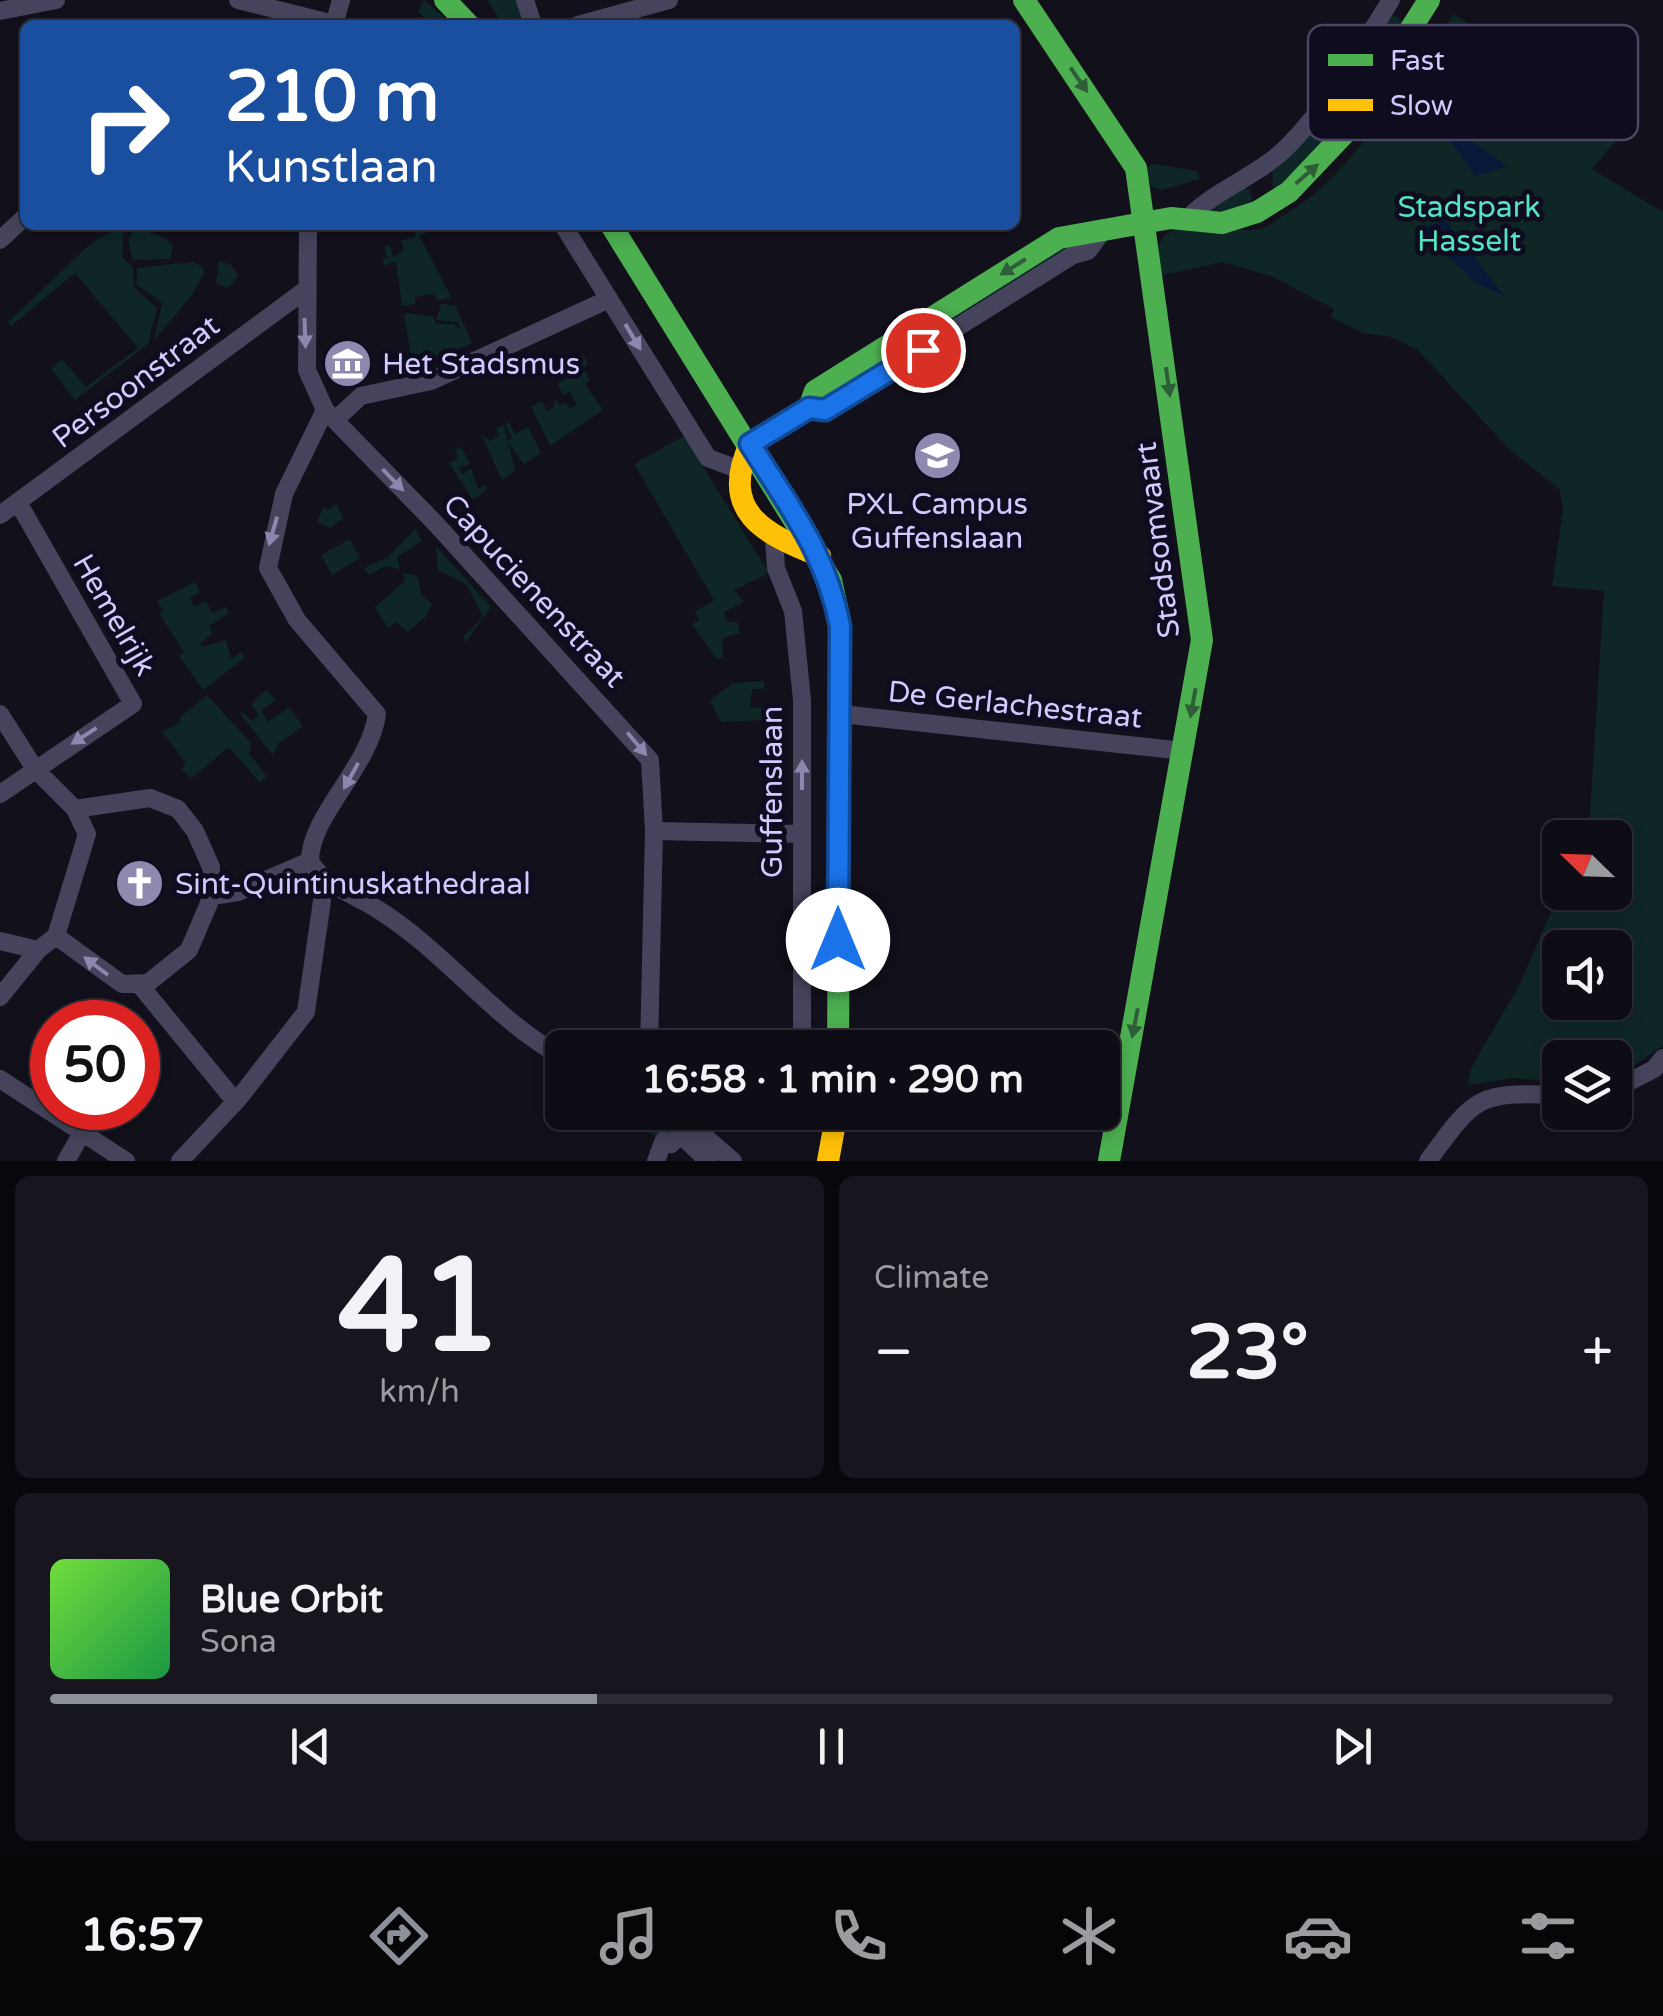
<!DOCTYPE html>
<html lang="en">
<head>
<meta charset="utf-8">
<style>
	:root { --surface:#0e0c14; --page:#17151d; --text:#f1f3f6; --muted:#9b9ba0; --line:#2e2c34; --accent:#8c9099 }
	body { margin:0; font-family:"Varela Round",sans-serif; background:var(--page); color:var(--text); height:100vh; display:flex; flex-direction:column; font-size:38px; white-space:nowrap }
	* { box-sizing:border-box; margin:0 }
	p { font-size:32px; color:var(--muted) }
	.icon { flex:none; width:55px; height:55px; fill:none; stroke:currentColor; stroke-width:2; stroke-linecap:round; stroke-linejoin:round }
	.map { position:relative; height:1161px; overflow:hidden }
	.panel { display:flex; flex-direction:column; gap:15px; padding:15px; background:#08070b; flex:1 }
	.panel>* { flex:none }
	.guide { position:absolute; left:20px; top:20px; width:1000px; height:210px; border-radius:15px; box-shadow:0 5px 15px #0003,0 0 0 2px var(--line); background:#1a4fa0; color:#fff; overflow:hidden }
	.needle { width:65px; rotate:293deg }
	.tools { position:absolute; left:1542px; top:820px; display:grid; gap:20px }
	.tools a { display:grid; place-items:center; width:90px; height:90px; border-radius:15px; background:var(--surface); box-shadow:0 5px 15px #0003,0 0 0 2px var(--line); font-size:50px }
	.speed { position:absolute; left:30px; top:1000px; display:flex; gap:20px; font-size:50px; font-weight:700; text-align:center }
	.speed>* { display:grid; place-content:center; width:130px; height:130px; border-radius:50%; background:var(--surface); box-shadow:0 5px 15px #0003,0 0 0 2px var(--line); line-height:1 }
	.speed .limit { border:15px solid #d22; background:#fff; color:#111 }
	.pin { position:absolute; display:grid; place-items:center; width:85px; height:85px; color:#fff; margin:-42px; border:5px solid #fff; border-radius:50%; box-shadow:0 2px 10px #0007 }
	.me { position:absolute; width:110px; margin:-55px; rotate:0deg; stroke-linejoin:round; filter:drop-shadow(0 0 8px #0008) }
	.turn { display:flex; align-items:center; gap:35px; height:210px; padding:0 40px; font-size:45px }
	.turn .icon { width:130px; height:130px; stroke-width:2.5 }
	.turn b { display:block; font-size:70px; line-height:85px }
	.big { font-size:75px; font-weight:800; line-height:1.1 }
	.panel .tile { flex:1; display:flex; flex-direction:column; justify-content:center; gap:15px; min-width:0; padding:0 35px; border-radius:15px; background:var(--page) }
	.panel .dial { align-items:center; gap:0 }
	.dial b { font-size:130px; line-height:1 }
	.song { display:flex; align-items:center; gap:30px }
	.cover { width:120px; height:120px; border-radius:15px; background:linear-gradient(135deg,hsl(100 70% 55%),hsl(140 70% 35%)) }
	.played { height:10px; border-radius:5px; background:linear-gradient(90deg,var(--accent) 35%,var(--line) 35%) }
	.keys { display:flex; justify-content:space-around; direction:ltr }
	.heat { display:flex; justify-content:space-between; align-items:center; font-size:55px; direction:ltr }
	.panel .tiles { flex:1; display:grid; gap:15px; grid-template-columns:1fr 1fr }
	.tile:last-child { grid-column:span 2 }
	.trip { position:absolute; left:545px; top:1030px; width:575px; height:100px; border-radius:15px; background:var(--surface); box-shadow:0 5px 15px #0003,0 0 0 2px var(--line); font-weight:800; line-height:100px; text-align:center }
	.dock { display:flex; height:160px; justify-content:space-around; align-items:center; background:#060508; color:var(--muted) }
	.dock .icon { width:70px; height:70px }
	.dock .selected { color:var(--accent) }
	.dock b { font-size:45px; color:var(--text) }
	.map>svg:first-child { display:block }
</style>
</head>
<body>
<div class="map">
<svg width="1663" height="1161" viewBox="0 0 1663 1161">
	<rect width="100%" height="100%" fill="#12101b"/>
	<!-- green -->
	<path fill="#0f2627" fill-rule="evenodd" d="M424 0 453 25H434L418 12Z
		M488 0H523L526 11 518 20 502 24Z
		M1391 14 1405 22 1359 100 1340 88Z
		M1454 14 1616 126 1614 143 1592 169 1663 212V1046L1615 1078V1058H1560V1082L1513 1078 1468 1085 1471 1068 1519 986 1560 891 1615 892V838L1581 837 1590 815 1604 591 1552 586 1563 510 1560 490 1507 447 1418 350 1392 337 1363 333 1331 317 1334 309 1271 276 1222 262 1160 276 1158 247C1172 209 1233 238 1263 228 1272 224 1281 217 1289 212 1355 173 1410 74 1454 14ZM1560 948H1615V1002H1560Z
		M1335 98 1354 109 1337 134 1278 189 1273 187 1272 169Z
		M1152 164 1198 171 1200 179 1162 190 1151 187 1146 169Z
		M1242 188 1249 189 1253 202 1224 217 1209 211 1214 200Z
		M124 225 122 257 133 267 134 287 157 308 148 344 75 400 51 369 62 359 86 387 138 348 75 273 11 326 8 322 90 244Z
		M413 225H446L419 235 451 297 437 301 434 294 415 297V304L402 306 396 262 384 265 382 259 387 257 384 247 390 245 393 257 404 251 401 241 416 236Z
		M135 227 167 239 173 247 170 259 133 260 128 240Z
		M1087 241 825 405 820 397 1059 246Z
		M219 261 230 264 239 276 227 288 216 283Z
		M193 262 203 267 204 273 192 295 154 340 162 303 137 285V268Z
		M441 304 455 305 472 343 413 369 404 313 432 316 436 324H454L460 329 458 322 436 320Z
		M583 355 588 363 583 368 590 380 585 384 603 410 550 446 531 407 542 401 547 411 553 408 555 399 560 405 566 402 570 409 577 405 570 392 563 395 557 384 571 375 568 367Z
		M509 422 515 434 528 427 541 453 524 464 507 441 512 438 505 424Z
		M504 425 515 470 502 480 482 435 490 441 499 436 496 429Z
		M684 436 769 573 734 590 744 602 724 612 728 623 737 621 740 633 722 638 723 658 717 659 692 624 699 620 695 612 714 600 634 464Z
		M461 447 470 464 459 468 462 475 471 468 478 489 486 485 487 489 473 500 449 463 458 458 455 450Z
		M337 504 343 518 330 528 317 522 323 507 328 510Z
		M416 529 422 541 397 557 400 569 385 566 369 575 364 568 387 558Z
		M350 539 360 558 332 575 321 555Z
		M436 546 491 607 465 643 464 636 483 617 467 585 438 570Z
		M403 573 417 576 422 596 432 603 427 615 408 632 396 622 388 628 375 607 405 581Z
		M195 582 200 592 190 598 195 607 206 601 212 613 226 607 229 613 209 626 213 633 200 643 203 647 226 640 231 659 241 652 245 658 203 690 179 656 184 652 159 613 163 611 157 601Z
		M764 681V689H752L750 708H766V720L721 722 710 700 733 683Z
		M266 690 276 700 261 711 268 722 289 707 303 726 279 743 273 755 240 714 243 712 252 721 259 715 251 704Z
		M207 695 251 743 249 754 267 776 260 783 229 747 191 779 181 769 186 763 162 732 181 722 179 718Z
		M616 1113H634L639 1120C669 1109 699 1144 721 1161H708L681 1136 663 1141Z"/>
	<!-- water -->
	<path fill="#081839" d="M1451 126 1506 165V167L1475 176 1441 127Z
		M1446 221 1505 296 1476 283 1418 228Z"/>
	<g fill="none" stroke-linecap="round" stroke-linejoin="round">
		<!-- street -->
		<path stroke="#46445c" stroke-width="18" d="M238 0 334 24
			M525 0 533 25
			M0 11 56 0
			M334 25 341 0
			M578 25 669 0
			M1190 216C1220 187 1260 175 1289 145 1330 103 1360 49 1391 0
			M308 225 307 370 325 410 436 524 650 760 654 831 649 1048
			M563 225 708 458 735 468
			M0 240 25 217
			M809 408 825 410 1073 255 1088 251 1101 233
			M325 410 284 494 268 568 297 620 377 714C370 767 310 815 310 861 324 886 353 894 377 909 445 951 492 1018 562 1057
			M335 420 361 396 431 381 609 299
			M0 515 304 291
			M774 539 776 568 793 611 802 700V1048
			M0 714 35 769 75 809 87 834 56 936 38 950 0 997
			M841 714 1184 751
			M0 794 133 704 19 504
			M654 831 802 834
			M212 896 238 892 310 861
			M56 936 122 984 148 983 189 950 212 896 211 867 195 831 178 809 150 798 75 809
			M0 941 38 950
			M139 984 230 1095 239 1098 180 1161
			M0 1079 126 1161
			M1615 1089 1654 1069 1663 1058
			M239 1098 306 1012 325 880
			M665 1112 703 1135 733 1161
			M66 1161 82 1133
			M656 1161 664 1140 671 1144 681 1135 708 1161
			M1428 1161C1476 1095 1478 1092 1560 1095"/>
		<!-- fast -->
		<path stroke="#4caf50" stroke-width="22" d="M445 0 469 25
			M1024 0 1136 168 1202 640 1109 1161
			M611 225 831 580 841 626 838 1048
			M750 444 809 408 815 391 1059 238 1171 218 1222 223 1257 212 1289 192 1344 134 1429 0"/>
		<!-- slow -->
		<path stroke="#ffc107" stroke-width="22" d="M750 444C719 511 763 534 820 556
			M828 1161 837 1112"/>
	</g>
	<!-- one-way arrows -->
	<defs><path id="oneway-solid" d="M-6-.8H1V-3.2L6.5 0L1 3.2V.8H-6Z" transform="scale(2.5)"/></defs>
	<g fill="#2e5e38">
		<use href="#oneway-solid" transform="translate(1079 80) rotate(55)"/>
		<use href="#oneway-solid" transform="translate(1307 174) rotate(-41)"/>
		<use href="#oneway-solid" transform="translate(1013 267) rotate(148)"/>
		<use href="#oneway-solid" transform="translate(1168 382) rotate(82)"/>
		<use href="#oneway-solid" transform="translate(1193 703) rotate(100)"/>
		<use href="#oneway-solid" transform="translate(1135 1023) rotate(101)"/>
	</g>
	<g fill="#8c87ae">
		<use href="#oneway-solid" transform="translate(305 333) rotate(88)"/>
		<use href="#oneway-solid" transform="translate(633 337) rotate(59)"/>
		<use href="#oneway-solid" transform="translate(393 480) rotate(46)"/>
		<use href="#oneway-solid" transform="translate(273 531) rotate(106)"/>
		<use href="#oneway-solid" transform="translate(84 736) rotate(147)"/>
		<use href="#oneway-solid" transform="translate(637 744) rotate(50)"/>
		<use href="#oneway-solid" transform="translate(802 775) rotate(-90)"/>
		<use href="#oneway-solid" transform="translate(351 776) rotate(119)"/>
		<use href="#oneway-solid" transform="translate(96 966) rotate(-143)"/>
	</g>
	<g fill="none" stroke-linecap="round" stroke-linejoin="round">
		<defs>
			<path id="route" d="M838 940 840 626C826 552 789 507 750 444L809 408 825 410 923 350"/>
		</defs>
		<!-- route casing -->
		<use href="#route" stroke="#114b97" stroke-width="25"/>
		<!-- route -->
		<use href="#route" stroke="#1a73e8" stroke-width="18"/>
	</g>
	<!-- icons -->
	<defs>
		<symbol id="museum-disc" viewBox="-11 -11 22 22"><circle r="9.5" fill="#8e89af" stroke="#0f0c1f"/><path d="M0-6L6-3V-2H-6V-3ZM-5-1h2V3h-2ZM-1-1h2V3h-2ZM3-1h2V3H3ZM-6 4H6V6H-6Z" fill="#fff"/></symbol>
		<symbol id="university-disc" viewBox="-11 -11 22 22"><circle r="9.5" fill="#8e89af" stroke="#0f0c1f"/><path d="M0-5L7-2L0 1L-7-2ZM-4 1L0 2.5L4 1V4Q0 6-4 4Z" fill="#fff"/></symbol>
		<symbol id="church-disc" viewBox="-11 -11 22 22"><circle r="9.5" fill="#8e89af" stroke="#0f0c1f"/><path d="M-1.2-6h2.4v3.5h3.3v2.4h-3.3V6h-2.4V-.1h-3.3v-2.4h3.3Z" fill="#fff"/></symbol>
	</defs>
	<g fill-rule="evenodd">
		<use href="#museum-disc" x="320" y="336" width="55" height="55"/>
		<use href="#university-disc" x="910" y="428" width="55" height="55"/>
		<use href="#church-disc" x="112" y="856" width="55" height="55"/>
	</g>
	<g text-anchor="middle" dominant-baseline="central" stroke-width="10" stroke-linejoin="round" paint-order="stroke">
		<!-- park labels -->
		<g font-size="30" fill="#53e2c2" stroke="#0f0c1f">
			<text x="1469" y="207">Stadspark<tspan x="1469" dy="34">Hasselt</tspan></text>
		</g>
		<!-- poi labels -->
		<g font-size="30" fill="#d1caff" stroke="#0f0c1f" text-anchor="start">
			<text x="382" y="364">Het Stadsmus</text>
			<text x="937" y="504" text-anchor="middle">PXL Campus<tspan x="937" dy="34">Guffenslaan</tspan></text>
			<text x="175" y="884">Sint-Quintinuskathedraal</text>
		</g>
		<!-- street labels -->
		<g font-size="30" fill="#d1caff" stroke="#0f0c1f">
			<text transform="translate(136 382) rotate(-37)">Persoonstraat</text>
			<text transform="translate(1158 540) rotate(-97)">Stadsomvaart</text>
			<text transform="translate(534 591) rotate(47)">Capucienenstraat</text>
			<text transform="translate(114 615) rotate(60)">Hemelrijk</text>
			<text transform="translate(1015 705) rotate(6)">De Gerlachestraat</text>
			<text transform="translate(772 792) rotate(-90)">Guffenslaan</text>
		</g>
	</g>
	<!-- legend -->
	<rect x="1308" y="25" width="330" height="115" rx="15" fill="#0f0c1f" stroke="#494562" stroke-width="2.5"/>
	<rect x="1328" y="54" width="45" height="12" fill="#4caf50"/>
	<rect x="1328" y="99" width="45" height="12" fill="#ffc107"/>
	<g font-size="28" fill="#d1caff">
		<text x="1390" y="70">Fast</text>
		<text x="1390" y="115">Slow</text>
	</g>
</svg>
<div class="tools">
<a><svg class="needle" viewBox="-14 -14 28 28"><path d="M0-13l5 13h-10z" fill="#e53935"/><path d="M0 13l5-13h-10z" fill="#9b9ba0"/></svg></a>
<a><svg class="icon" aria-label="sound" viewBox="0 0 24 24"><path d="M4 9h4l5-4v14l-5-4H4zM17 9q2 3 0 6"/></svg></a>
<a><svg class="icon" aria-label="layers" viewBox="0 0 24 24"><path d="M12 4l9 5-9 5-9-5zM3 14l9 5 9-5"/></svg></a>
</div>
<div class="speed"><div class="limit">50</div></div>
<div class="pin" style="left:923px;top:350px;background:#d93025"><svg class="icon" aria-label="arrive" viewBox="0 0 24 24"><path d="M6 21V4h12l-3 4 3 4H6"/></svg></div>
<svg class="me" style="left:838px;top:940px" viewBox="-20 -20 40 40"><circle r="19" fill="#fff"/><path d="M0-13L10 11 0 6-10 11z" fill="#1a73e8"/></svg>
<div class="trip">16:58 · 1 min · 290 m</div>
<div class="guide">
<div class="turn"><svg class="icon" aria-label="right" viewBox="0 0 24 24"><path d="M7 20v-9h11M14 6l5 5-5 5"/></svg><div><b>210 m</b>Kunstlaan</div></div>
</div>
</div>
<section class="panel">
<div class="tiles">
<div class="tile dial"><b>41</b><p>km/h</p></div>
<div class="tile"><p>Climate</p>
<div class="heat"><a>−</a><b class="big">23°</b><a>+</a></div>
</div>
<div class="tile">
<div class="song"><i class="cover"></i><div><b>Blue Orbit</b><p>Sona</p></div></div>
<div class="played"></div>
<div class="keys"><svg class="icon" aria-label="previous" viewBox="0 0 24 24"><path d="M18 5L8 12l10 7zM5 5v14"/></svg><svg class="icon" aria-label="pause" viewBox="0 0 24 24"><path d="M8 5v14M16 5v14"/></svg><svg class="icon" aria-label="next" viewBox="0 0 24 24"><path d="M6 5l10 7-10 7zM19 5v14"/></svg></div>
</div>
</div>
</section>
<nav class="dock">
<b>16:57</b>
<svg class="icon selected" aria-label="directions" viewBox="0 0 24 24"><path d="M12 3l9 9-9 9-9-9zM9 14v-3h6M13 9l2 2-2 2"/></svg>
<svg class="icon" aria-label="music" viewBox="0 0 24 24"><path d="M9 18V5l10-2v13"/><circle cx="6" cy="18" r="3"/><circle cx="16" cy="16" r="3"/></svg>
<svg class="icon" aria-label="phone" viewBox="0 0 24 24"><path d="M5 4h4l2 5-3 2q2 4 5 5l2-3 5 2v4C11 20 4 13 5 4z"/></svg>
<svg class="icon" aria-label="climate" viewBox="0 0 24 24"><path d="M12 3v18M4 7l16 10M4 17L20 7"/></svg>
<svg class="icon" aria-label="car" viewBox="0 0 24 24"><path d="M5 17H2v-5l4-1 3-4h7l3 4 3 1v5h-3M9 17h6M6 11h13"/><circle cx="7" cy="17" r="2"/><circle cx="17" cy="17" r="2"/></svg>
<svg class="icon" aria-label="filters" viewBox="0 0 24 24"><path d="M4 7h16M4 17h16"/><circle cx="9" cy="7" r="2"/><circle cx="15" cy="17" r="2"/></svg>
</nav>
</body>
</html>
